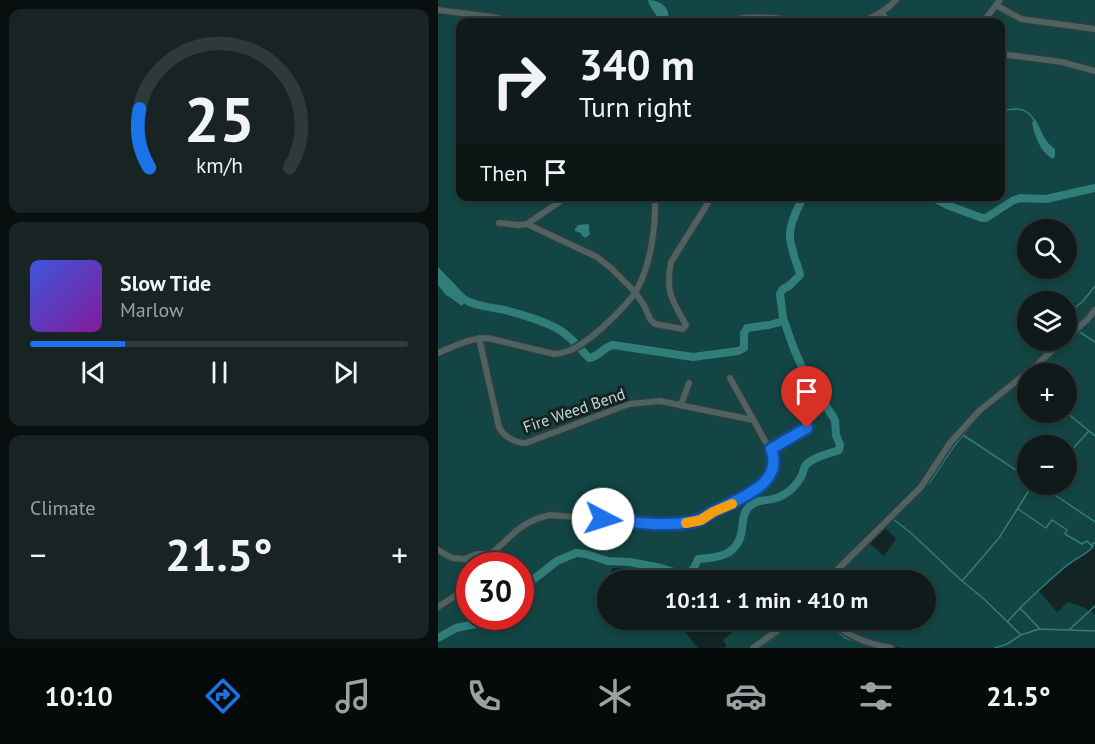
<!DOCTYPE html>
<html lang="en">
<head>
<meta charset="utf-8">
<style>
	:root { --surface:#0e1b1a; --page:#172423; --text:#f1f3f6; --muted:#9ba1a2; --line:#2e3939; --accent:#1a73e8 }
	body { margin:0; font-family:"PT Sans",sans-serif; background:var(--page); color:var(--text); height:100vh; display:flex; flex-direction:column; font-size:22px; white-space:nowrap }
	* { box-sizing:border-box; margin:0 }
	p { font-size:20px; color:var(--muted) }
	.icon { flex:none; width:33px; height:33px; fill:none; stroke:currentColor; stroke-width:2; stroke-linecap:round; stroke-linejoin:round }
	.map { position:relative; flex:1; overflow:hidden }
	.details { display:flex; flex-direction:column; gap:9px; padding:9px; background:#080f0e; width:438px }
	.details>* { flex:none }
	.guide { position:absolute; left:18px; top:18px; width:549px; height:183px; border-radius:12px; box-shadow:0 3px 9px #0003,0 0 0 2px var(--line); background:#0e1b1a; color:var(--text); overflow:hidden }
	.tools { position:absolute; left:579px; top:219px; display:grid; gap:12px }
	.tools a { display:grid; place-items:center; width:60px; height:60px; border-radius:50%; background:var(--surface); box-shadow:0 3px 9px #0003,0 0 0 2px var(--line); font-size:30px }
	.speed { position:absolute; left:18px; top:552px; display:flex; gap:12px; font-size:30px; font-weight:700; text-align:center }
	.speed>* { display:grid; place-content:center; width:78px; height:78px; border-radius:50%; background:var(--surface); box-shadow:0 3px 9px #0003,0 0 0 2px var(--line); line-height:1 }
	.speed .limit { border:9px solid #d22; background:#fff; color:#111 }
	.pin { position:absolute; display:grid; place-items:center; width:51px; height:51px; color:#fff; margin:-62px -26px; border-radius:50% 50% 50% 0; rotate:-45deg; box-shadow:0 0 6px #0007 }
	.pin .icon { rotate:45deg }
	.me { position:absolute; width:66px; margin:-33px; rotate:95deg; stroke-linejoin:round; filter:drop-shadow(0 0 4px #0008) }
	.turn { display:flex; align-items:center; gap:21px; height:126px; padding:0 24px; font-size:27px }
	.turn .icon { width:78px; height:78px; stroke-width:2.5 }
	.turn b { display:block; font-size:42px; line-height:51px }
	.then { display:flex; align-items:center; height:57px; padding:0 24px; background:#0003; gap:12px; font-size:22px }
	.big { font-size:45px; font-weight:700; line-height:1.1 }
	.details .card { flex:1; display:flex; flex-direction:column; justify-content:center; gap:9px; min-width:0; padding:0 21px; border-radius:12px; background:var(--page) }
	.details .dial { align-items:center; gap:0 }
	.dial svg { height:156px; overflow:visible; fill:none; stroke:var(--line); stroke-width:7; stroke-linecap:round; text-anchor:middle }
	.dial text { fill:var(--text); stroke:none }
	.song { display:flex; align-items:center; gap:18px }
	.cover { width:72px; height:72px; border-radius:9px; background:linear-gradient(135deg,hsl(230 70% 55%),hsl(290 70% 35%)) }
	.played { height:6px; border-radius:3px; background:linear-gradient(90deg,var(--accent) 25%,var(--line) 25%) }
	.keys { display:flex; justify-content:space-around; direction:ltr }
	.heat { display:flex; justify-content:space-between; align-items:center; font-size:33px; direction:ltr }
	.trip { position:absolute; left:159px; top:570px; width:339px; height:60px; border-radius:30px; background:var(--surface); box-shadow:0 3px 9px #0003,0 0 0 2px var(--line); font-weight:700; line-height:60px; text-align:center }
	.tab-bar { display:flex; height:96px; justify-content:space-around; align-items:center; background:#060b0a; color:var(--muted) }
	.tab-bar .icon { width:42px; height:42px }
	.tab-bar .on { color:var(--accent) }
	.tab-bar b { font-size:27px; color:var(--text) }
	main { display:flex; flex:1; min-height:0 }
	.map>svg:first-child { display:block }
</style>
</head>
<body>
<main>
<section class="details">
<div class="card dial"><svg viewBox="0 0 100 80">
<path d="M14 69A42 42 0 1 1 86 69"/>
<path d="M14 69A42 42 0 0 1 9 39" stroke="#1a73e8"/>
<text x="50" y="56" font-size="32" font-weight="700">25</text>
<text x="50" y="72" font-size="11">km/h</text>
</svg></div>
<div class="card">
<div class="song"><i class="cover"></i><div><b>Slow Tide</b><p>Marlow</p></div></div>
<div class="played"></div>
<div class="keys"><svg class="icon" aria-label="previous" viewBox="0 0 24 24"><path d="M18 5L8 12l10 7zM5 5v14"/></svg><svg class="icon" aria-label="pause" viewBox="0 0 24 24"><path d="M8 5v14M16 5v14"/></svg><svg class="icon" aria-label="next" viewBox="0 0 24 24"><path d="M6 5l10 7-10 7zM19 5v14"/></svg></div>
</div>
<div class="card"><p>Climate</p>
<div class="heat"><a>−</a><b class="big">21.5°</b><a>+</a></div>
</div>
</section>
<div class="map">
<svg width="657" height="648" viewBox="0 0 657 648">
	<rect width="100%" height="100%" fill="#122423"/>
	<!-- green -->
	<path fill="#124543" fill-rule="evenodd" d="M0 0H657V308L629 336 628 302H590V340L624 341 539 411 483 485 386 580H223C210 570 192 567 175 568L170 580V620H237L260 648H0ZM22 22H562V196H22ZM590 230H628V268H590ZM32 566H82V616H32Z
		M657 312V543H655V547L651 551 629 566 601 591 619 612 630 602 645 607 651 611 652 610 657 614V648H466C439 645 415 637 394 620H488V580H394L431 543 446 556 458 539 447 528 492 482 516 446 540 417 550 407 584 382V379L589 374 590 412H628V374L591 373ZM590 446H628V484H590Z
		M253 620H278L261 631Z
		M286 620H348L337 630 310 648H285L289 646 285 640 295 632Z
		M356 620H391L399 628 446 648H319L345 629Z"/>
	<!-- water -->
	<path fill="#317d7a" d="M210 0C223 0 233 8 230 21L228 22H218V15L211 4Z
		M597 119C604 130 605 141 617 149V156L615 159C603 153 597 137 594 123Z
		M150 224 151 225V231L152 234 148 238 144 236 143 233 137 231V229L140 225Z
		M0 267 28 296 27 302 24 306 7 294 0 285Z"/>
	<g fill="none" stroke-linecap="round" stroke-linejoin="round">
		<!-- stream -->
		<path stroke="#317d7a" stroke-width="1.5" d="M562 111C577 108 588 106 596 120
			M634 310 645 301 657 286
			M640 331 657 342
			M556 403 584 380
			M628 412 657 436
			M525 435 590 478
			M628 456 650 432
			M598 484 605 487 657 522
			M580 509 608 528 614 520 629 530 627 534 644 544 649 541 654 546
			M460 514 492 482 516 446 540 417 549 408
			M455 519 473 533 524 581 546 599 583 635
			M394 580 455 519
			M525 580 561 538 595 484
			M582 608 601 628
			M570 621C588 601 608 583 628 566 637 559 647 555 655 547V543H657
			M398 630 407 638 428 644
			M631 630 657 606
			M321 648 336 638 357 620
			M557 648 569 644 583 635 601 629 657 631"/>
		<!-- river -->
		<path stroke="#317d7a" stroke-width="8" d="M492 196 509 205 544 218H548L574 201 582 198 608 199 657 188
			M19 294C31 306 52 307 67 310 85 315 104 320 120 329 133 336 141 348 151 358 161 357 165 347 175 345L255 357 300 351 306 348V333L309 328 331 325 346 321
			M82 590 119 561 138 553 148 554 170 561 192 562 223 568 239 573 246 574 252 572 256 568 260 559C281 558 301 555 304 529 305 521 305 512 311 507 319 498 331 502 341 497 351 493 360 484 364 475 365 472 366 468 367 466 374 457 391 454 401 450L402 445 398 435 397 420 366 372 356 349 345 318 342 294 344 290 352 285 362 275C361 268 358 263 356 256 355 250 352 243 352 237 351 226 360 205 367 196
			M0 638 18 628 37 624 49 616"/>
		<defs>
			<path id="minor" d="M558 5 583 19 657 29
				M0 10 55 17 75 22
				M444 13 450 22
				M285 22C312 13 349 20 377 22
				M420 22C436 18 447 12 458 0
				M545 22 562 0
				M562 54 624 62 657 71
				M61 223 81 225 89 224 130 196
				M89 224 159 257 173 268 197 292 206 305 212 319 217 324 245 329 248 325C234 300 227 291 233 262L270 203 273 196
				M41 338 61 427C65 436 77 443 88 443L191 404 222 401 315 420
				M628 338 649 320 657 310
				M0 353C16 346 32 338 50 338L116 354C132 353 141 346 153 337 166 327 190 304 198 291 213 265 218 226 217 196
				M243 405 251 383
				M333 449 369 428
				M0 550 14 558 27 559 39 554H53C74 536 83 521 112 515L220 524C233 524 249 525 262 520 268 518 273 513 278 510 303 499 337 487 335 455L292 378
				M53 554 55 566
				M389 580 483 487 512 443 541 411 600 364 625 340
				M0 607 32 586
				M392 620C408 636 431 644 453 648
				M315 648 340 630 352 620"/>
		</defs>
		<!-- minor casing -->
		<use href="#minor" stroke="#303d3c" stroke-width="9"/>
		<!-- minor -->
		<use href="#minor" stroke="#4e6261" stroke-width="6"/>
	</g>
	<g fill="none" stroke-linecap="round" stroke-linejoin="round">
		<defs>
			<path id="route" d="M165 519C194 522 224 527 253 522 263 521 269 515 277 511 300 499 347 484 333 449L369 428"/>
		</defs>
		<!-- route casing -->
		<use href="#route" stroke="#114b97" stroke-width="15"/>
		<!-- route -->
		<use href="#route" stroke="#1a73e8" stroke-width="10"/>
		<!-- slow -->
		<path stroke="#f59e0b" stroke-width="10" d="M248 523 263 520 275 512 294 504"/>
	</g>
	<g text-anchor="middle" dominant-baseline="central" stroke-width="6" stroke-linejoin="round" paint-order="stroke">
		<!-- street labels -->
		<g font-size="16" fill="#cad5d4" stroke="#122423">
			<text transform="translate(136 410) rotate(-19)">Fire Weed Bend</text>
		</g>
	</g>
</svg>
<div class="tools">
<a><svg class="icon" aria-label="search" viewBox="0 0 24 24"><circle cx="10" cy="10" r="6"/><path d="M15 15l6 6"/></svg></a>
<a><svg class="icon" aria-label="layers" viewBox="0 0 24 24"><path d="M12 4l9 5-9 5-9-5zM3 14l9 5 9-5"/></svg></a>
<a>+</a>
<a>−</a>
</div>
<div class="speed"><div class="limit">30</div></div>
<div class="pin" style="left:369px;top:428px;background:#d93025"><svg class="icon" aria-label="arrive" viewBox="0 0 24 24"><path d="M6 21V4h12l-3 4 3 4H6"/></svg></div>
<svg class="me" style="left:165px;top:519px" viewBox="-20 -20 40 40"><circle r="19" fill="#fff"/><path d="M0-13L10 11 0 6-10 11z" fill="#1a73e8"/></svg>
<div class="trip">10:11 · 1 min · 410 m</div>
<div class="guide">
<div class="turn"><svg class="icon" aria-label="right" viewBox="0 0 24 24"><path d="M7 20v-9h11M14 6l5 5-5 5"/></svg><div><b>340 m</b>Turn right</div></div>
<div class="then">Then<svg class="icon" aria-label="arrive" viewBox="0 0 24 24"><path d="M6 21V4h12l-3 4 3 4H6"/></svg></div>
</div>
</div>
</main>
<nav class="tab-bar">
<b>10:10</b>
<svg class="icon on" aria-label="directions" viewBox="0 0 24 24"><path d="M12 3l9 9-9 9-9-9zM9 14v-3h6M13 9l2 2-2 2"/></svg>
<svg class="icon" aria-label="music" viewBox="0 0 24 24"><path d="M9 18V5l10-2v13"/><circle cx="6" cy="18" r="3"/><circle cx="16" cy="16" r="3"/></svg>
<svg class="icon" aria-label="phone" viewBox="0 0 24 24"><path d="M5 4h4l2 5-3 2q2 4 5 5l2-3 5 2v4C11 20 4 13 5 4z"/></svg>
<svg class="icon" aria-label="climate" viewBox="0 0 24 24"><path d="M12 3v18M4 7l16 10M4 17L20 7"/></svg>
<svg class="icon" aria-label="car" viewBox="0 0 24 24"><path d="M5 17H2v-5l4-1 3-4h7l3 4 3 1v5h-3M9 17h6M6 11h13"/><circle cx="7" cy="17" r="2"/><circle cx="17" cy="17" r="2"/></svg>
<svg class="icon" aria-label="filters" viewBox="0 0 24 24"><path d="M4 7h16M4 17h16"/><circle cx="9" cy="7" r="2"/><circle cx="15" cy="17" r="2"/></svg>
<b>21.5°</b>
</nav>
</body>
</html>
